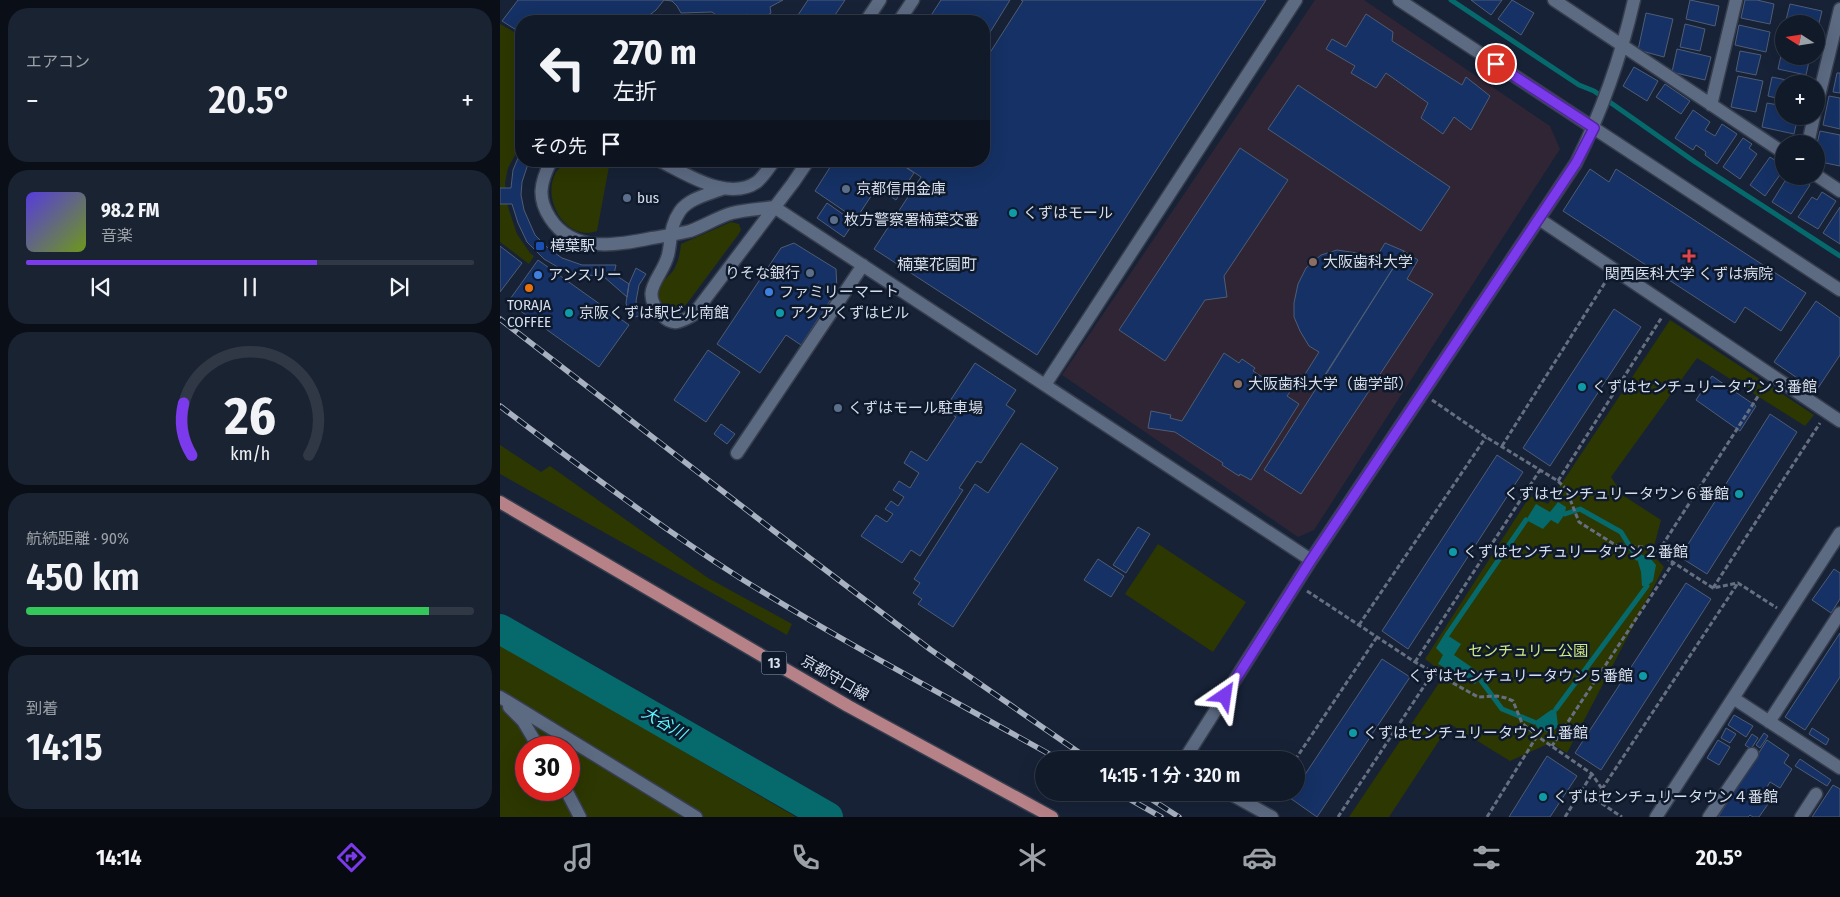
<!DOCTYPE html>
<html lang="ja">
<head>
<meta charset="utf-8">
<style>
	:root { --surface:#111a29; --page:#1a2331; --text:#f1f3f6; --muted:#9ca1a8; --line:#303846; --accent:#7c3aed }
	body { margin:0; font-family:"Fira Sans Condensed","Noto Sans JP",sans-serif; background:var(--page); color:var(--text); height:100vh; display:flex; flex-direction:column; font-size:19px; white-space:nowrap }
	* { box-sizing:border-box; margin:0 }
	p { font-size:16px; color:var(--muted) }
	.icon { flex:none; width:28px; height:28px; fill:none; stroke:currentColor; stroke-width:2; stroke-linecap:round; stroke-linejoin:round }
	.map { position:relative; flex:1; overflow:hidden }
	.panel { display:flex; flex-direction:column; gap:8px; padding:8px; background:#090e17; width:500px }
	.panel>* { flex:none }
	.guide { position:absolute; left:15px; top:15px; width:475px; height:152px; border-radius:20px; box-shadow:0 5px 20px #0002,0 0 0 1px var(--line); background:#111a29; color:var(--text); overflow:hidden }
	.needle { width:32px; rotate:282deg }
	.controls { position:absolute; left:1275px; top:15px; display:grid; gap:10px }
	.controls a { display:grid; place-items:center; width:50px; height:50px; border-radius:50%; background:var(--surface); box-shadow:0 5px 20px #0002,0 0 0 1px var(--line); font-size:25px }
	.speed { position:absolute; left:15px; top:736px; display:flex; gap:10px; font-size:25px; font-weight:700; text-align:center }
	.speed>* { display:grid; place-content:center; width:65px; height:65px; border-radius:50%; background:var(--surface); box-shadow:0 5px 20px #0002,0 0 0 1px var(--line); line-height:1 }
	.speed .limit { border:8px solid #d22; background:#fff; color:#111 }
	.pin { position:absolute; display:grid; place-items:center; width:42px; height:42px; color:#fff; margin:-21px; border:2px solid #fff; border-radius:50%; box-shadow:0 1px 5px #0007 }
	.me { position:absolute; width:55px; margin:-28px; rotate:32deg; stroke-linejoin:round; filter:drop-shadow(0 0 4px #0008) }
	.turn { display:flex; align-items:center; gap:18px; height:105px; padding:0 15px; font-size:22px }
	.turn .icon { width:65px; height:65px; stroke-width:2.5 }
	.turn b { display:block; font-size:35px; line-height:42px }
	.then { display:flex; align-items:center; height:48px; padding:0 15px; background:#0003; gap:10px; font-size:19px }
	.big { font-size:38px; font-weight:600; line-height:1.1 }
	.panel .widget { flex:1; display:flex; flex-direction:column; justify-content:center; gap:8px; min-width:0; padding:0 18px; border-radius:20px; background:var(--page) }
	.panel .dial { align-items:center; gap:0 }
	.dial svg { height:130px; overflow:visible; fill:none; stroke:var(--line); stroke-width:7; stroke-linecap:round; text-anchor:middle }
	.dial text { fill:var(--text); stroke:none }
	.song { display:flex; align-items:center; gap:15px }
	.cover { width:60px; height:60px; border-radius:8px; background:linear-gradient(135deg,hsl(250 70% 55%),hsl(80 70% 35%)) }
	.played { height:5px; border-radius:2px; background:linear-gradient(90deg,var(--accent) 65%,var(--line) 65%) }
	.keys { display:flex; justify-content:space-around; direction:ltr }
	.heat { display:flex; justify-content:space-between; align-items:center; font-size:28px; direction:ltr }
	.charge { height:8px; border-radius:4px; background:linear-gradient(90deg,#34c759 90%,var(--line) 0) }
	.trip { position:absolute; left:535px; top:751px; width:270px; height:50px; border-radius:25px; background:var(--surface); box-shadow:0 5px 20px #0002,0 0 0 1px var(--line); font-weight:600; line-height:50px; text-align:center }
	.tab-bar { display:flex; height:80px; justify-content:space-around; align-items:center; background:#070a10; color:var(--muted) }
	.tab-bar .icon { width:35px; height:35px }
	.tab-bar .current { color:var(--accent) }
	.tab-bar b { font-size:22px; color:var(--text) }
	main { display:flex; flex:1; min-height:0 }
	.map>svg:first-child { display:block }
</style>
</head>
<body>
<main>
<section class="panel">
<div class="widget"><p>エアコン</p>
<div class="heat"><a>−</a><b class="big">20.5°</b><a>+</a></div>
</div>
<div class="widget">
<div class="song"><i class="cover"></i><div><b>98.2 FM</b><p>音楽</p></div></div>
<div class="played"></div>
<div class="keys"><svg class="icon" aria-label="previous" viewBox="0 0 24 24"><path d="M18 5L8 12l10 7zM5 5v14"/></svg><svg class="icon" aria-label="pause" viewBox="0 0 24 24"><path d="M8 5v14M16 5v14"/></svg><svg class="icon" aria-label="next" viewBox="0 0 24 24"><path d="M6 5l10 7-10 7zM19 5v14"/></svg></div>
</div>
<div class="widget dial"><svg viewBox="0 0 100 80">
<path d="M14 69A42 42 0 1 1 86 69"/>
<path d="M14 69A42 42 0 0 1 9 37" stroke="#7c3aed"/>
<text x="50" y="56" font-size="32" font-weight="700">26</text>
<text x="50" y="72" font-size="11">km/h</text>
</svg></div>
<div class="widget"><p>航続距離 · 90%</p><b class="big">450 km</b><div class="charge"></div></div>
<div class="widget"><p>到着</p><b class="big">14:15</b></div>
</section>
<div class="map">
<svg width="1340" height="817" viewBox="0 0 1340 817">
	<rect width="100%" height="100%" fill="#172237"/>
	<!-- education -->
	<path fill="#302534" d="M815 0H864L1050 126 1060 149 814 530 798 537 562 375Z"/>
	<!-- green -->
	<path fill="#2d3701" fill-rule="evenodd" d="M0 24 21 36V144L8 168 5 183 8 207 17 234 30 253 34 256 29 264 0 242Z
		M67 161H110L97 231C94 232 89 233 86 233 59 231 43 195 56 172 59 168 64 165 67 161Z
		M231 222 239 224 241 230 238 235 183 309 174 313C162 310 153 299 160 286 163 280 169 276 173 271 178 263 180 254 181 244Z
		M1170 320 1314 415 1305 426 1197 358 1111 477 1124 496 1161 520 1152 554 1164 567 1067 753 1050 743 1010 761 950 724 889 817H849L945 674 925 659 1030 496 1048 504Z
		M0 445 41 472 50 466 208 578 292 624 287 635 0 474Z
		M658 544 746 602 713 652 625 594Z
		M0 644 296 817H0ZM26 748H69V790H26Z"/>
	<!-- water -->
	<path fill="#06696c" d="M1058 502 1066 507 1065 514 1058 524 1051 520 1043 529 1026 520 1036 504 1050 512Z
		M1140 554 1150 558 1156 565 1153 581 1147 586H1142L1141 572 1137 558Z
		M944 635H947L961 644 954 655 983 675 975 684 938 664 943 655 936 648Z
		M1056 709 1058 726 1051 733 1038 729 1034 722 1051 710Z"/>
	<g fill="none" stroke-linecap="round" stroke-linejoin="round">
		<!-- stream -->
		<path stroke="#06696c" stroke-width="5" d="M951 0 1079 85 1094 91 1195 162 1340 256
			M1065 514 1080 509 1121 532 1137 558
			M947 635 1026 520
			M979 678 1002 709 1034 722
			M1056 709 1147 586"/>
		<!-- river -->
		<path stroke="#06696c" stroke-width="30" d="M0 629 328 817"/>
	</g>
	<!-- building -->
	<path fill="#153165" stroke="#4f5d74" d="M18 0H283L270 7 271 13 257 21 246 14 240 21H214L213 20 216 15 212 12 181 13 177 6 172 1 164 0 156 10 142 21H21V33L2 21Z
		M308 0H345L333 18 335 21H294Z
		M441 0H510L484 42V21H436L430 17Z
		M521 0H766L537 355 374 249 421 177 397 161H484V62L523 1Z
		M971 0H1002L991 15Z
		M1012 0 1034 13 1021 35 998 19Z
		M1190 0 1219 6 1215 26 1186 19Z
		M1245 0H1257L1274 4 1270 24 1241 18Z
		M1290 4 1322 11 1317 31 1316 24H1285Z
		M1146 13 1173 19 1164 57 1138 50Z
		M866 14 893 32 892 41 962 85 966 77 990 96 971 130 954 117 943 134 921 118 928 103 886 73 876 88 851 73 855 66 826 49 832 39 846 47Z
		M1185 24 1205 29 1200 51 1180 47Z
		M1239 25 1270 32 1266 52 1235 45Z
		M1177 49 1211 57 1205 80 1172 72Z
		M1240 51 1261 55 1256 75 1236 71Z
		M1282 51 1284 52V56L1310 57 1306 75 1278 69Z
		M1134 67 1158 81 1147 101 1123 86Z
		M1337 73H1340V93L1333 92Z
		M1238 76 1263 81 1256 112 1231 107Z
		M1272 77 1301 83V84H1284V100L1268 96Z
		M1165 84 1190 101 1181 114 1156 97Z
		M798 85 950 187 921 231 768 129Z
		M1329 96 1340 98V129L1323 125Z
		M1267 103 1284 106V116H1298L1294 134 1262 127Z
		M1193 110 1210 122 1205 130 1215 136 1222 124 1237 134 1217 164 1205 155 1206 152 1196 145 1193 150 1175 138Z
		M1320 131 1340 135V166L1316 161V148Z
		M1243 138 1252 144 1249 148 1257 154 1240 179 1223 167Z
		M740 148 788 180 724 276 727 297 705 300 665 361 619 330Z
		M21 151V161H29L22 182 21 195 24 210 35 235 48 248 62 258 82 265H116L114 274 129 284 127 297 103 276 84 275 61 269 44 259 27 242 18 223 12 204H0V188H11L13 170Z
		M1270 157 1284 166V169L1265 196 1250 185Z
		M334 161H397L414 173 396 200 377 187 356 219 315 191Z
		M1090 169 1109 182 1116 169 1306 293 1281 331 1245 307 1235 323 1063 211Z
		M1293 176H1297L1310 185 1291 214 1272 202 1285 181 1289 183Z
		M1322 192 1336 201 1318 229 1298 217 1312 197 1317 200Z
		M327 203 354 222 344 237 317 218Z
		M1340 207V244L1323 233Z
		M294 243 336 269 337 290 301 345 286 335 260 373 217 344 281 248Z
		M885 243 904 251 818 387 802 379 819 352 809 346 800 331 794 317V303L798 284 806 268 821 255 837 250 864 254 876 258Z
		M0 246 22 263 0 292Z
		M904 251 918 260 907 279 933 294 801 494 764 470Z
		M38 260 129 325 99 367 8 302Z
		M136 268 146 274 139 285 136 301 139 316 130 318 126 303 129 284Z
		M1316 301 1340 318V355L1316 391 1274 362Z
		M1114 309 1141 327 1050 466 1023 448Z
		M208 350 240 372 206 422 174 400Z
		M724 353 739 363 742 359 755 368 753 371 776 386 777 384 790 392 787 396 799 404 751 480 740 474 739 476 722 465 723 463 675 432 648 428 651 411 671 415 670 418 682 421Z
		M475 363 516 390 506 405 515 411 481 463 477 461 459 488 463 490 420 556 411 550 402 563 361 536 376 515 387 522 393 514 385 509 391 501 398 506 404 497 393 490 399 481 410 488 419 473 404 463 411 451 427 461 456 417 444 410Z
		M1212 376 1256 406 1240 431 1196 400Z
		M1270 414 1297 432 1207 574 1180 557Z
		M221 424 235 434 227 444 214 434Z
		M521 443 558 468 453 627 418 604 422 599 413 593 420 583 414 579 475 484 488 493Z
		M997 455 1023 472 908 649 882 631Z
		M638 527 650 534 626 573 613 565Z
		M598 559 624 576 611 597 584 580Z
		M1334 569 1340 573V599L1331 613 1312 600Z
		M1186 583 1211 599 1101 770 1075 753Z
		M1340 633V677L1305 730 1285 717Z
		M882 659 910 677 817 817 790 798 793 792H796V788Z
		M1234 715 1253 726 1246 737 1228 725Z
		M1226 728 1236 734 1230 743 1221 738Z
		M1312 728 1329 739 1326 745 1309 734Z
		M1264 733 1268 736 1260 748 1256 745Z
		M1252 734 1258 738 1251 749 1245 745Z
		M1218 740 1230 747 1219 765 1207 758Z
		M1267 740 1289 755 1284 763 1292 769 1280 788 1270 782 1260 798 1268 804 1259 817H1253L1250 815 1248 817H1218Z
		M1047 756 1077 776 1050 817H1009Z
		M1300 759 1331 780 1327 786 1295 766Z
		M1333 785 1340 789V817H1312Z"/>
	<g fill="none" stroke-linecap="round" stroke-linejoin="round">
		<defs>
			<path id="minor" d="M899 0 1340 290
				M1054 0 1284 153
				M366 21 380 0
				M399 21 413 0
				M1211 105 1236 0
				M1316 108 1340 9
				M1308 144 1314 116
				M51 161C40 183 37 198 50 218 73 254 118 245 152 238 164 236 178 234 190 231 204 226 218 217 232 213 245 210 260 209 274 207L811 560
				M160 161C186 174 228 202 257 182 263 177 269 168 274 161
				M1316 175 1340 191
				M224 188C210 194 189 198 180 211 169 227 172 238 168 255 162 279 137 291 163 316 173 327 182 321 193 315L293 183 308 161
				M1039 219 1340 421
				M545 385 796 0
				M237 453 363 265
				M0 697 196 817
				M1233 698 1340 768
				M9 707 23 721 39 748
				M1269 722 1340 613
				M684 760 811 560 1076 163C1102 111 1121 57 1134 0
				M66 790 80 817
				M727 792 772 817
				M1156 817 1340 533
				M1209 817 1252 754
				M1301 817 1316 794"/>
			<path id="major" d="M0 502 348 706 552 817"/>
		</defs>
		<!-- minor casing -->
		<use href="#minor" stroke="#363e4e" stroke-width="15"/>
		<!-- major casing -->
		<use href="#major" stroke="#363e4e" stroke-width="15"/>
		<!-- path -->
		<path stroke="#656f81" stroke-width="3" stroke-dasharray="5 2.5" stroke-linecap="butt" d="M932 400 986 437 1058 481 1066 489 1079 522 1117 546 1145 547 1158 552 1173 563 1052 746
			M1002 446 1106 281
			M1058 481 1162 317
			M1158 552 1264 387
			M1171 561 1213 588 1238 583 1277 608
			M1213 588 1320 423
			M807 591 915 662 978 697 997 696 1006 698 1013 701 1022 723 1037 736 1092 774 1102 789 1098 801 1122 817
			M859 625 986 437
			M915 662 1040 470
			M795 760 877 637
			M1102 789 1238 583
			M768 799 773 792
			M838 817 934 671
			M987 817 1037 736
			M1065 817 1092 774"/>
		<!-- minor -->
		<use href="#minor" stroke="#5c6a82" stroke-width="12"/>
		<!-- major -->
		<use href="#major" stroke="#b78287" stroke-width="12"/>
		<defs>
			<path id="rail" d="M0 319 274 531 431 650 590 760
				M0 406C78 465 157 525 240 578 344 643 453 700 560 760
				M617 792 661 817
				M640 792 679 817"/>
		</defs>
		<!-- rail casing -->
		<use href="#rail" stroke="#a8b1c0" stroke-width="5.5"/>
		<!-- rail -->
		<use href="#rail" stroke="#0e192c" stroke-width="4" stroke-dasharray="11" stroke-linecap="butt"/>
	</g>
	<g fill="none" stroke-linecap="round" stroke-linejoin="round">
		<defs>
			<path id="route" d="M725 696 811 560 1076 163 1094 128 996 64"/>
		</defs>
		<!-- route casing -->
		<use href="#route" stroke="#51269a" stroke-width="12"/>
		<!-- route -->
		<use href="#route" stroke="#7c3aed" stroke-width="9"/>
	</g>
	<!-- markers -->
	<g fill="#5c6f8a" stroke="#0e192c" stroke-width="2">
		<circle cx="346" cy="189" r="5"/>
		<circle cx="127" cy="198" r="5"/>
		<circle cx="334" cy="220" r="5"/>
		<circle cx="310" cy="273" r="5"/>
		<circle cx="338" cy="408" r="5"/>
	</g>
	<g fill="#0f9aa8" stroke="#0e192c" stroke-width="2">
		<circle cx="513" cy="213" r="5"/>
		<circle cx="69" cy="313" r="5"/>
		<circle cx="280" cy="313" r="5"/>
		<circle cx="1082" cy="387" r="5"/>
		<circle cx="1239" cy="494" r="5"/>
		<circle cx="953" cy="552" r="5"/>
		<circle cx="1143" cy="676" r="5"/>
		<circle cx="853" cy="733" r="5"/>
		<circle cx="1043" cy="797" r="5"/>
	</g>
	<rect fill="#1a4fb4" stroke="#0e192c" stroke-width="2" x="35" y="241" width="10" height="10" rx="2.5"/>
	<path fill="#e0444e" stroke="#0e192c" stroke-width="2" d="M1186.5 248.5h5v5h5v5h-5v5h-5v-5h-5v-5h5z"/>
	<g fill="#8d6e63" stroke="#0e192c" stroke-width="2">
		<circle cx="813" cy="262" r="5"/>
		<circle cx="738" cy="384" r="5"/>
	</g>
	<g fill="#3f7fe0" stroke="#0e192c" stroke-width="2">
		<circle cx="38" cy="275" r="5"/>
		<circle cx="269" cy="292" r="5"/>
	</g>
	<circle fill="#e8710a" stroke="#0e192c" stroke-width="2" cx="29" cy="288" r="5"/>
	<g text-anchor="middle" dominant-baseline="central" stroke-width="5" stroke-linejoin="round" paint-order="stroke">
		<!-- shield labels -->
		<rect fill="#0e192c" stroke="#9aa3b2" stroke-width="1" x="261.5" y="651.5" width="25" height="23" rx="4"/>
		<g font-size="14" font-weight="bold" fill="#d6deeb">
			<text x="274" y="663">13</text>
		</g>
		<!-- poi labels -->
		<g font-size="15" fill="#d6deeb" stroke="#0e192c" text-anchor="start">
			<text x="356" y="189">京都信用金庫</text>
			<text x="137" y="198">bus</text>
			<text x="523" y="213">くずはモール</text>
			<text x="344" y="220">枚方警察署楠葉交番</text>
			<text x="50" y="246">樟葉駅</text>
			<text x="823" y="262">大阪歯科大学</text>
			<text x="300" y="273" text-anchor="end">りそな銀行</text>
			<text x="1189" y="274" text-anchor="middle">関西医科大学 くずは病院</text>
			<text x="48" y="275">アンスリー</text>
			<text x="279" y="292">ファミリーマート</text>
			<text x="29" y="305" text-anchor="middle">TORAJA<tspan x="29" dy="17">COFFEE</tspan></text>
			<text x="79" y="313">京阪くずは駅ビル南館</text>
			<text x="290" y="313">アクアくずはビル</text>
			<text x="748" y="384">大阪歯科大学（歯学部）</text>
			<text x="1092" y="387">くずはセンチュリータウン３番館</text>
			<text x="348" y="408">くずはモール駐車場</text>
			<text x="1229" y="494" text-anchor="end">くずはセンチュリータウン６番館</text>
			<text x="963" y="552">くずはセンチュリータウン２番館</text>
			<text x="1133" y="676" text-anchor="end">くずはセンチュリータウン５番館</text>
			<text x="863" y="733">くずはセンチュリータウン１番館</text>
			<text x="1053" y="797">くずはセンチュリータウン４番館</text>
		</g>
		<!-- park labels -->
		<g font-size="15" fill="#d0e884" stroke="#0e192c">
			<text x="1028" y="651">センチュリー公園</text>
		</g>
		<!-- street labels -->
		<g font-size="15" fill="#d6deeb" stroke="#0e192c">
			<text transform="translate(335 678) rotate(30)">京都守口線</text>
		</g>
		<!-- neighbourhood labels -->
		<g font-size="16" fill="#d6deeb" stroke="#0e192c">
			<text x="437" y="264">楠葉花園町</text>
		</g>
		<!-- water labels -->
		<g font-size="16" font-style="italic" fill="#5cf7fe" stroke="#0e192c">
			<text transform="translate(164 723) rotate(30)">大谷川</text>
		</g>
	</g>
</svg>
<div class="controls">
<a><svg class="needle" viewBox="-14 -14 28 28"><path d="M0-13l5 13h-10z" fill="#e53935"/><path d="M0 13l5-13h-10z" fill="#9ca1a8"/></svg></a>
<a>+</a>
<a>−</a>
</div>
<div class="speed"><div class="limit">30</div></div>
<div class="pin" style="left:996px;top:64px;background:#d93025"><svg class="icon" aria-label="arrive" viewBox="0 0 24 24"><path d="M6 21V4h12l-3 4 3 4H6"/></svg></div>
<svg class="me" style="left:725px;top:696px" viewBox="-20 -20 40 40"><path d="M0-17L14 15 0 8-14 15z" fill="#7c3aed" stroke="#fff" stroke-width="4"/></svg>
<div class="trip">14:15 · 1 分 · 320 m</div>
<div class="guide">
<div class="turn"><svg class="icon" aria-label="left" viewBox="0 0 24 24"><path d="M17 20v-9H6M10 6l-5 5 5 5"/></svg><div><b>270 m</b>左折</div></div>
<div class="then">その先<svg class="icon" aria-label="arrive" viewBox="0 0 24 24"><path d="M6 21V4h12l-3 4 3 4H6"/></svg></div>
</div>
</div>
</main>
<nav class="tab-bar">
<b>14:14</b>
<svg class="icon current" aria-label="directions" viewBox="0 0 24 24"><path d="M12 3l9 9-9 9-9-9zM9 14v-3h6M13 9l2 2-2 2"/></svg>
<svg class="icon" aria-label="music" viewBox="0 0 24 24"><path d="M9 18V5l10-2v13"/><circle cx="6" cy="18" r="3"/><circle cx="16" cy="16" r="3"/></svg>
<svg class="icon" aria-label="phone" viewBox="0 0 24 24"><path d="M5 4h4l2 5-3 2q2 4 5 5l2-3 5 2v4C11 20 4 13 5 4z"/></svg>
<svg class="icon" aria-label="climate" viewBox="0 0 24 24"><path d="M12 3v18M4 7l16 10M4 17L20 7"/></svg>
<svg class="icon" aria-label="car" viewBox="0 0 24 24"><path d="M5 17H2v-5l4-1 3-4h7l3 4 3 1v5h-3M9 17h6M6 11h13"/><circle cx="7" cy="17" r="2"/><circle cx="17" cy="17" r="2"/></svg>
<svg class="icon" aria-label="filters" viewBox="0 0 24 24"><path d="M4 7h16M4 17h16"/><circle cx="9" cy="7" r="2"/><circle cx="15" cy="17" r="2"/></svg>
<b>20.5°</b>
</nav>
</body>
</html>
